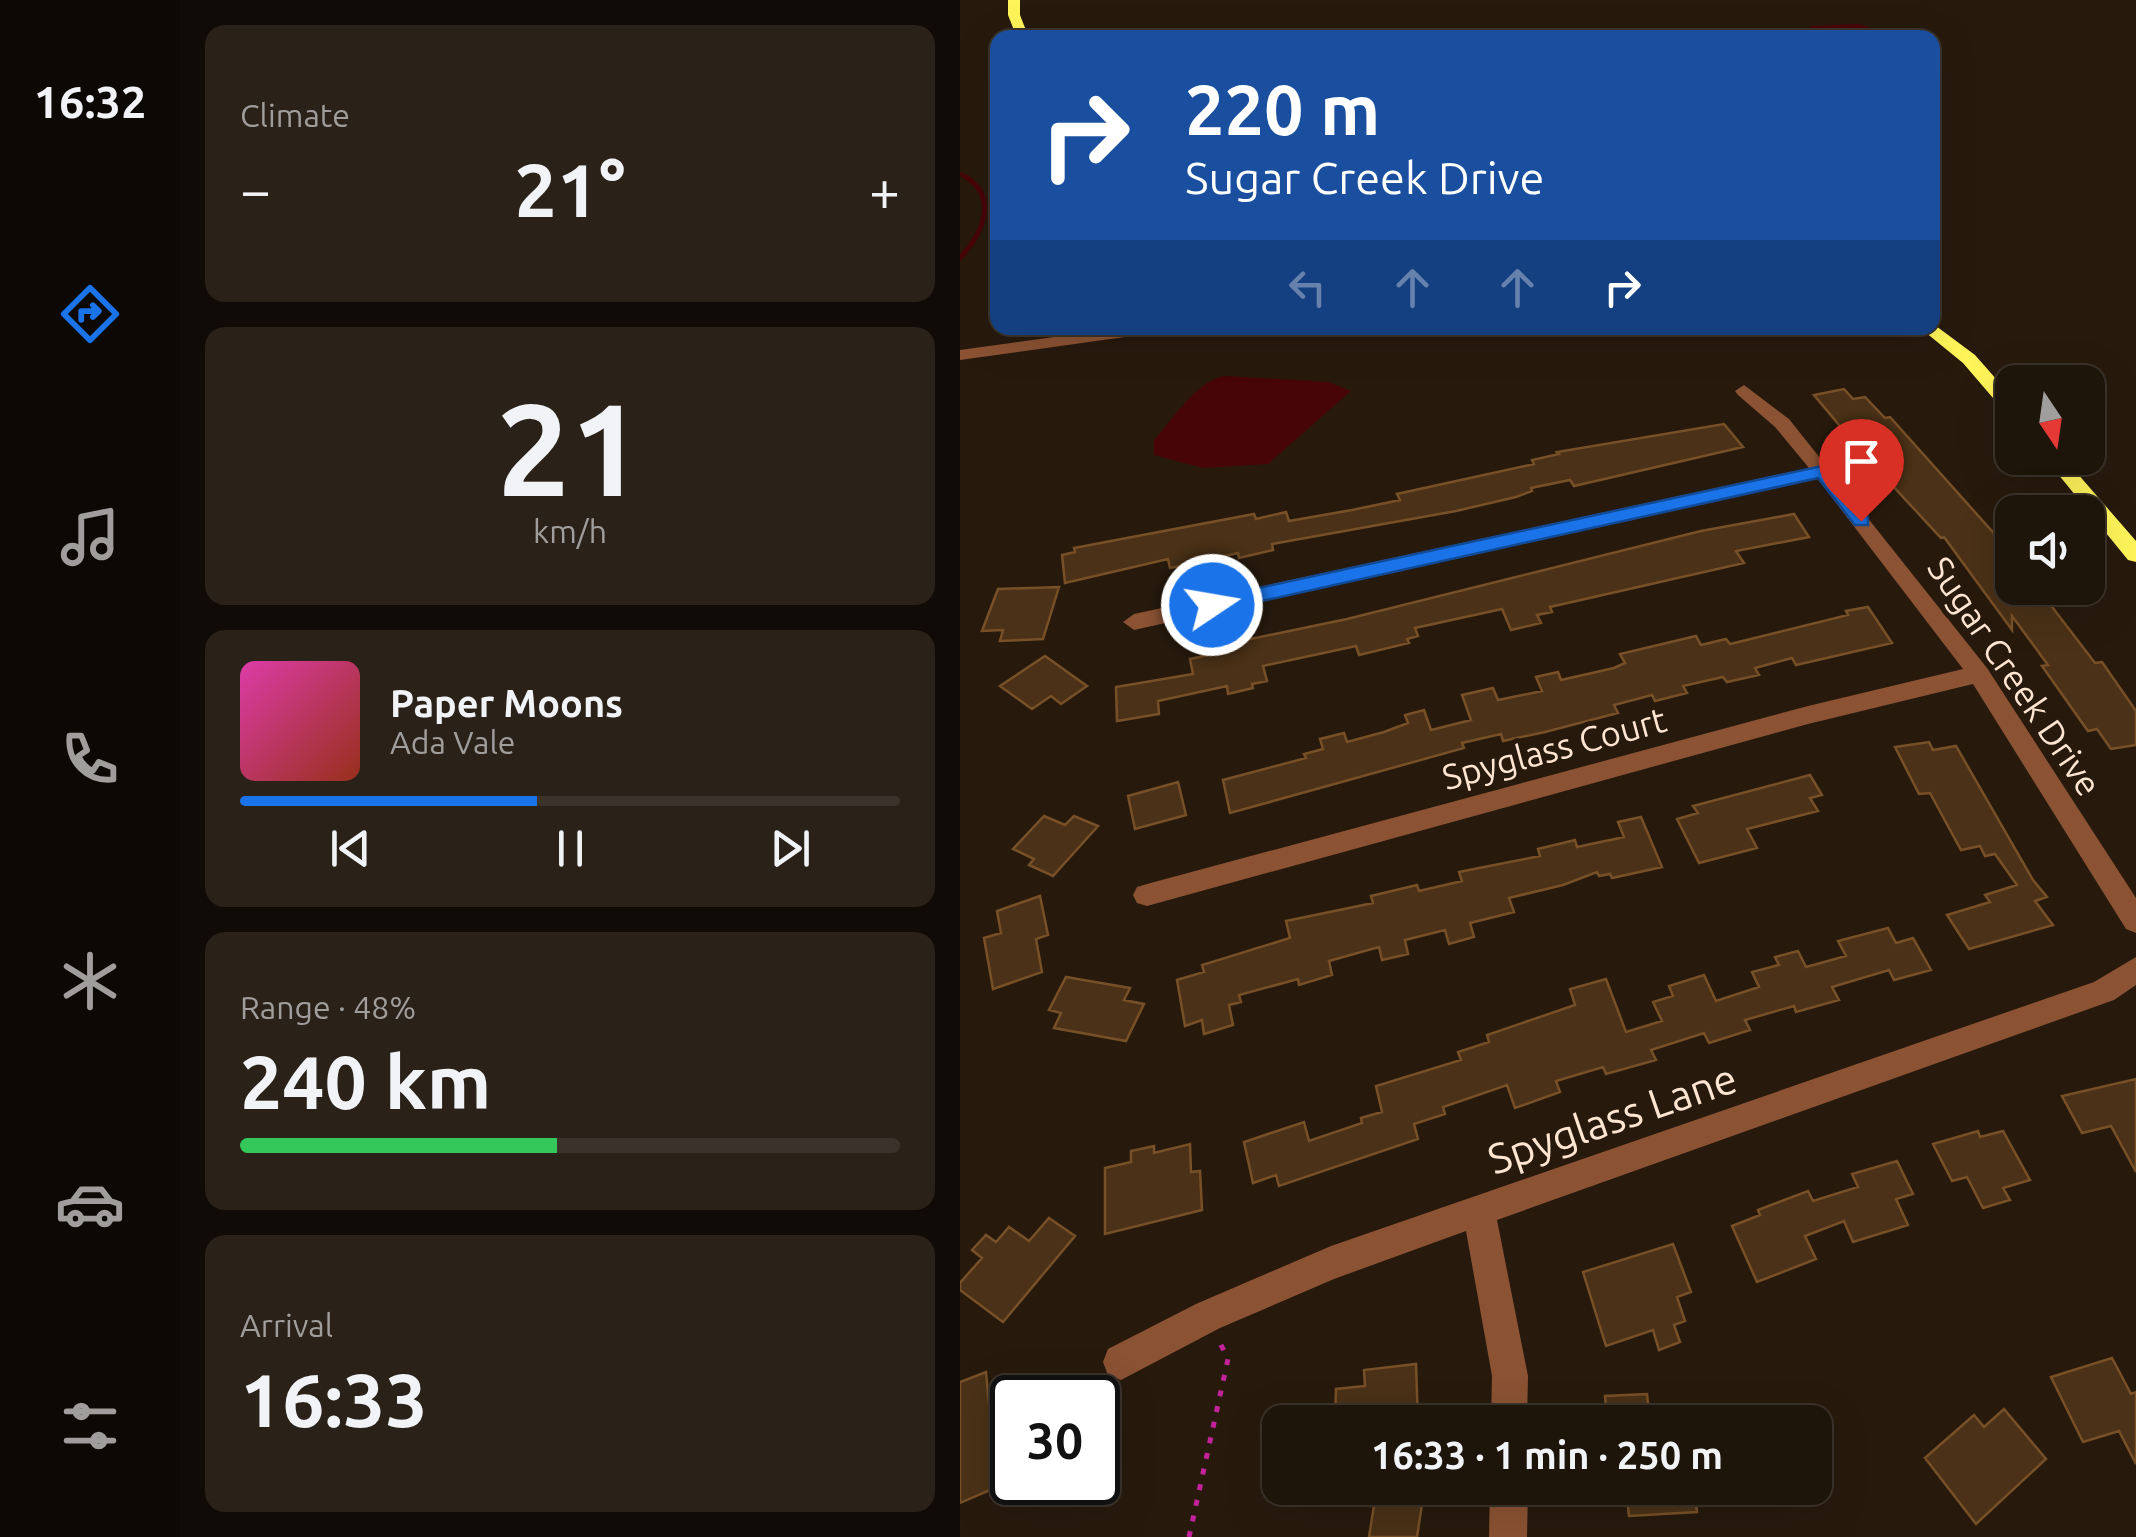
<!DOCTYPE html>
<html lang="en">
<head>
<meta charset="utf-8">
<style>
	:root { --surface:#1d140a; --page:#2a2118; --text:#f1f3f6; --muted:#a09e9c; --line:#3b332b; --accent:#1a73e8 }
	body { margin:0; font-family:Ubuntu,sans-serif; background:var(--page); color:var(--text); height:100vh; display:flex; flex-direction:column; font-size:38px; white-space:nowrap }
	* { box-sizing:border-box; margin:0 }
	p { font-size:32px; color:var(--muted) }
	.icon { flex:none; width:55px; height:55px; fill:none; stroke:currentColor; stroke-width:2; stroke-linecap:round; stroke-linejoin:round }
	.map { position:relative; flex:1; overflow:hidden }
	.side { display:flex; flex-direction:column; gap:25px; padding:25px; background:#100b06; width:780px }
	.side>* { flex:none }
	.banner { position:absolute; left:30px; top:30px; width:950px; height:305px; border-radius:20px; box-shadow:0 10px 40px #0002,0 0 0 2px var(--line); background:#1a4fa0; color:#fff; overflow:hidden }
	.needle { width:65px; rotate:167deg }
	.buttons { position:absolute; left:1035px; top:365px; display:grid; gap:20px }
	.buttons a { display:grid; place-items:center; width:110px; height:110px; border-radius:20px; background:var(--surface); box-shadow:0 10px 40px #0002,0 0 0 2px var(--line); font-size:50px }
	.speed { position:absolute; left:30px; top:1375px; display:flex; gap:20px; font-size:50px; font-weight:700; text-align:center }
	.speed>* { display:grid; place-content:center; width:130px; height:130px; border-radius:50%; background:var(--surface); box-shadow:0 10px 40px #0002,0 0 0 2px var(--line); line-height:1 }
	.speed .limit { border:5px solid #111; border-radius:15px; background:#fff; color:#111 }
	.pin { position:absolute; display:grid; place-items:center; width:85px; height:85px; color:#fff; margin:-102px -42px; border-radius:50% 50% 50% 0; rotate:-45deg; box-shadow:0 0 10px #0007 }
	.pin .icon { rotate:45deg }
	.me { position:absolute; width:110px; margin:-55px; rotate:78deg; stroke-linejoin:round; filter:drop-shadow(0 0 8px #0008) }
	.turn { display:flex; align-items:center; gap:35px; height:210px; padding:0 30px; font-size:45px }
	.turn .icon { width:130px; height:130px; stroke-width:2.5 }
	.turn b { display:block; font-size:70px; line-height:85px }
	.lanes { display:flex; align-items:center; height:95px; padding:0 30px; background:#0003; justify-content:center; gap:50px; direction:ltr }
	.lanes .off { opacity:.35 }
	.big { font-size:75px; font-weight:600; line-height:1.1 }
	.side .card { flex:1; display:flex; flex-direction:column; justify-content:center; gap:15px; min-width:0; padding:0 35px; border-radius:20px; background:var(--page) }
	.side .dial { align-items:center; gap:0 }
	.dial b { font-size:130px; line-height:1 }
	.song { display:flex; align-items:center; gap:30px }
	.cover { width:120px; height:120px; border-radius:15px; background:linear-gradient(135deg,hsl(320 70% 55%),hsl(10 70% 35%)) }
	.played { height:10px; border-radius:5px; background:linear-gradient(90deg,var(--accent) 45%,var(--line) 45%) }
	.keys { display:flex; justify-content:space-around; direction:ltr }
	.heat { display:flex; justify-content:space-between; align-items:center; font-size:55px; direction:ltr }
	.charge { height:15px; border-radius:8px; background:linear-gradient(90deg,#34c759 48%,var(--line) 0) }
	.trip { position:absolute; left:302px; top:1405px; width:570px; height:100px; border-radius:20px; background:var(--surface); box-shadow:0 10px 40px #0002,0 0 0 2px var(--line); font-weight:600; line-height:100px; text-align:center }
	main { display:flex; flex:1; min-height:0 }
	.menu { display:flex; flex-direction:column; width:180px; justify-content:space-around; align-items:center; background:#0c0804; color:var(--muted) }
	.menu .icon { width:70px; height:70px }
	.menu .selected { color:var(--accent) }
	.menu b { font-size:45px; color:var(--text) }
	.map>svg:first-child { display:block }
</style>
</head>
<body>
<main>
<nav class="menu">
<b>16:32</b>
<svg class="icon selected" aria-label="directions" viewBox="0 0 24 24"><path d="M12 3l9 9-9 9-9-9zM9 14v-3h6M13 9l2 2-2 2"/></svg>
<svg class="icon" aria-label="music" viewBox="0 0 24 24"><path d="M9 18V5l10-2v13"/><circle cx="6" cy="18" r="3"/><circle cx="16" cy="16" r="3"/></svg>
<svg class="icon" aria-label="phone" viewBox="0 0 24 24"><path d="M5 4h4l2 5-3 2q2 4 5 5l2-3 5 2v4C11 20 4 13 5 4z"/></svg>
<svg class="icon" aria-label="climate" viewBox="0 0 24 24"><path d="M12 3v18M4 7l16 10M4 17L20 7"/></svg>
<svg class="icon" aria-label="car" viewBox="0 0 24 24"><path d="M5 17H2v-5l4-1 3-4h7l3 4 3 1v5h-3M9 17h6M6 11h13"/><circle cx="7" cy="17" r="2"/><circle cx="17" cy="17" r="2"/></svg>
<svg class="icon" aria-label="filters" viewBox="0 0 24 24"><path d="M4 7h16M4 17h16"/><circle cx="9" cy="7" r="2"/><circle cx="15" cy="17" r="2"/></svg>
</nav>
<section class="side">
<div class="card"><p>Climate</p>
<div class="heat"><a>−</a><b class="big">21°</b><a>+</a></div>
</div>
<div class="card dial"><b>21</b><p>km/h</p></div>
<div class="card">
<div class="song"><i class="cover"></i><div><b>Paper Moons</b><p>Ada Vale</p></div></div>
<div class="played"></div>
<div class="keys"><svg class="icon" aria-label="previous" viewBox="0 0 24 24"><path d="M18 5L8 12l10 7zM5 5v14"/></svg><svg class="icon" aria-label="pause" viewBox="0 0 24 24"><path d="M8 5v14M16 5v14"/></svg><svg class="icon" aria-label="next" viewBox="0 0 24 24"><path d="M6 5l10 7-10 7zM19 5v14"/></svg></div>
</div>
<div class="card"><p>Range · 48%</p><b class="big">240 km</b><div class="charge"></div></div>
<div class="card"><p>Arrival</p><b class="big">16:33</b></div>
</section>
<div class="map">
<svg width="1176" height="1537" viewBox="0 0 1176 1537">
	<rect width="100%" height="100%" fill="#271a0d"/>
	<!-- water -->
	<path fill="#480508" d="M898 24 930 33 924 37 849 38 844 32 851 26Z
		M265 376 369 382 391 391 308 464 243 468 194 455V440C212 420 238 379 265 376Z"/>
	<g fill="none" stroke-linecap="round" stroke-linejoin="round">
		<!-- stream-far1 -->
		<path stroke="#480508" stroke-width="4" d="M0 174 10 180"/>
		<!-- stream -->
		<path stroke="#480508" stroke-width="5" d="M0 258C22 235 39 198 6 177"/>
	</g>
	<!-- building -->
	<path fill="#4a3117" stroke="#785027" stroke-width="2.5" d="M884 389 893 399 905 397 925 418 930 417 1039 539 1052 537V600L1083 595 1135 663 1142 662 1176 711V745L1151 749 1137 729 1128 731 1082 666 1088 665 1052 616V630L984 537 981 538 905 456 854 395Z
		M764 424 783 447 614 486 610 480 571 488 572 491 556 497 496 511 312 544 313 550 279 558 278 553 210 568 208 559 105 583 102 555 115 552 114 548 294 514 296 519 326 512 329 521 392 510 440 500 437 494 574 464 572 460 599 454 597 452Z
		M834 514 849 537 776 551 784 563 590 607 592 612 577 615 581 623 551 630 542 609 455 628 458 636 447 639 449 643 399 655 396 646 303 666 307 681 292 684 293 688 268 694 267 686 198 701 199 714 157 721 156 687 233 674 230 659 258 653 257 646 387 619 741 531Z
		M99 587 83 639 40 641 43 630 22 631 38 589Z
		M908 607 932 643 836 665 832 658 795 668 799 675 767 682 763 677 723 686 727 693 695 701 692 695 654 705 658 713 585 732 543 741 541 734 502 743 504 748 270 813 263 780 346 758 344 754 363 749 360 739 384 733 387 742 424 732 448 723 445 715 464 710 471 730 511 720 502 695 533 688 538 700 582 691 576 677 598 672 601 680 654 668 665 663 660 654 736 636 741 645 766 639 770 644 888 615 886 611Z
		M85 656 127 686 101 704 91 696 72 709 40 686Z
		M969 742 973 750 996 746 1073 880 1087 897 1075 901 1093 925 1009 949 987 915 1030 902 1025 895 1057 885 1035 854 1025 856 1020 846 1001 850 970 793 959 794 935 747Z
		M850 775 862 795 850 798 858 811 787 829 797 848 739 863 717 819 738 813 733 806Z
		M218 782 226 815 175 829 168 796Z
		M84 816 105 825 114 816 138 826 93 876 69 865 74 859 53 849Z
		M681 817 702 867 652 878 650 874 639 876 637 872 603 885 549 898 554 912 510 923 514 937 489 944 485 930 445 940 448 954 422 960 419 947 369 961 372 975 339 985 338 979 279 995 281 1002 269 1005 273 1025 244 1034 242 1020 225 1026 217 980 244 972 242 965 330 938 326 921 413 903 411 896 457 885 459 891 502 881 499 872 580 856 578 849 615 840 617 847 664 837 658 822Z
		M80 896 88 935 76 939 82 972 33 989 24 938 41 933 37 911Z
		M928 928 936 943 953 938 971 970 934 980 929 970 872 987 879 1000 836 1012 834 1006 785 1020 790 1030 749 1043 744 1033 691 1050 696 1060 646 1074 643 1067 596 1081 600 1092 555 1108 547 1085 483 1107 485 1114 454 1124 458 1139 319 1186 316 1175 293 1183 284 1142 344 1122 349 1141 402 1123 401 1118 422 1112 416 1086 501 1060 498 1052 529 1042 527 1035 615 1005 610 989 646 979 666 1032 702 1021 693 1002 713 996 709 986 744 975 756 1001 799 987 792 972 819 965 815 957 838 951 846 967 886 956 878 941Z
		M106 977 170 988 164 1000 184 1004 166 1041 94 1028 101 1013 89 1010Z
		M1176 1079V1172L1151 1126 1122 1133 1102 1096Z
		M1018 1131 1020 1137 1043 1131 1070 1180 1043 1188 1050 1200 1023 1208 1007 1177 992 1181 973 1144Z
		M230 1144 231 1172 240 1171 242 1210 145 1234V1168L171 1162V1151L194 1146V1153Z
		M937 1161 953 1194 936 1199 948 1225 893 1242 884 1221 845 1236 856 1259 797 1282 772 1226 800 1215 798 1210 848 1191 853 1201 898 1187 892 1174Z
		M89 1218 115 1236 43 1322 0 1290V1283L22 1258 12 1250 26 1235 36 1242 49 1227 69 1241Z
		M713 1244 731 1292 717 1297 725 1321 714 1325 720 1342 699 1350 693 1330 646 1346 623 1272Z
		M1152 1358 1171 1394 1176 1392V1464L1159 1431 1123 1442 1091 1377Z
		M456 1364 458 1422H375L376 1389 405 1386 404 1370Z
		M26 1372 37 1487 0 1503V1382Z
		M687 1394 690 1422H647L645 1396Z
		M1044 1409 1086 1459 1016 1524 965 1458 1014 1415 1024 1427Z
		M666 1488H734L737 1512 669 1516Z
		M415 1499 462 1504 457 1537H409Z"/>
	<g fill="none" stroke-linecap="round" stroke-linejoin="round">
		<!-- path -->
		<path stroke="#c3239a" stroke-width="5" stroke-dasharray="6 10" stroke-linecap="butt" d="M229 1537 268 1359 260 1343"/>
		<!-- minor -->
		<path fill="#8b5233" fill-rule="evenodd" d="M159 328H202L193 333 0 360V350Z
			M784 385 829 419 1027 668 1176 898V933L1166 929 1013 684 848 724 187 906 177 903 173 895 177 887 187 884 848 706 1003 669 857 478 174 630 163 622 174 614 849 468 815 427 778 395 775 391Z
			M1176 957V985L1154 1000 537 1220 568 1376 567 1422H531L532 1376 506 1231 374 1279 260 1328 161 1380 148 1375 143 1362 148 1349 236 1304 371 1246 1134 982Z
			M530 1488H568L567 1537H529Z"/>
		<!-- major -->
		<path fill="#fff55a" fill-rule="evenodd" d="M48 0H60V15L69 38H57L48 15Z
			M972 323 1015 355 1052 397V413L1045 412 1003 363 965 332 963 328H972Z
			M1085 458H1104L1176 541V562L1168 560Z"/>
	</g>
	<!-- route -->
	<path fill="#1a73e8" stroke="#114b97" stroke-width="2.5" d="M862 466 868 467 908 517V525H895L858 478 252 612 242 605 252 598Z"/>
	<g text-anchor="middle" dominant-baseline="central" stroke-width="10" stroke-linejoin="round" paint-order="stroke">
		<!-- street labels -->
		<g font-size="35" fill="#ffe6d3" stroke="#271a0d">
			<text transform="translate(1055 676) rotate(56)">Sugar Creek Drive</text>
			<text transform="translate(594 748) rotate(-15)">Spyglass Court</text>
		</g>
		<!-- near-street labels -->
		<g font-size="42" fill="#ffe6d3" stroke="#271a0d">
			<text transform="translate(652 1118) rotate(-19)">Spyglass Lane</text>
		</g>
	</g>
</svg>
<div class="buttons">
<a><svg class="needle" viewBox="-14 -14 28 28"><path d="M0-13l5 13h-10z" fill="#e53935"/><path d="M0 13l5-13h-10z" fill="#a09e9c"/></svg></a>
<a><svg class="icon" aria-label="sound" viewBox="0 0 24 24"><path d="M4 9h4l5-4v14l-5-4H4zM17 9q2 3 0 6"/></svg></a>
</div>
<div class="speed"><div class="limit">30</div></div>
<div class="pin" style="left:901px;top:521px;background:#d93025"><svg class="icon" aria-label="arrive" viewBox="0 0 24 24"><path d="M6 21V4h12l-3 4 3 4H6"/></svg></div>
<svg class="me" style="left:252px;top:605px" viewBox="-20 -20 40 40"><circle r="17" fill="#1a73e8" stroke="#fff" stroke-width="3"/><path d="M0-11L8 9 0 5-8 9z" fill="#fff"/></svg>
<div class="trip">16:33 · 1 min · 250 m</div>
<div class="banner">
<div class="turn"><svg class="icon" aria-label="right" viewBox="0 0 24 24"><path d="M7 20v-9h11M14 6l5 5-5 5"/></svg><div><b>220 m</b>Sugar Creek Drive</div></div>
<div class="lanes"><svg class="icon off" aria-label="left" viewBox="0 0 24 24"><path d="M17 20v-9H6M10 6l-5 5 5 5"/></svg><svg class="icon off" aria-label="ahead" viewBox="0 0 24 24"><path d="M12 20V5M6 11l6-6 6 6"/></svg><svg class="icon off" aria-label="ahead" viewBox="0 0 24 24"><path d="M12 20V5M6 11l6-6 6 6"/></svg><svg class="icon" aria-label="right" viewBox="0 0 24 24"><path d="M7 20v-9h11M14 6l5 5-5 5"/></svg></div>
</div>
</div>
</main>
</body>
</html>
